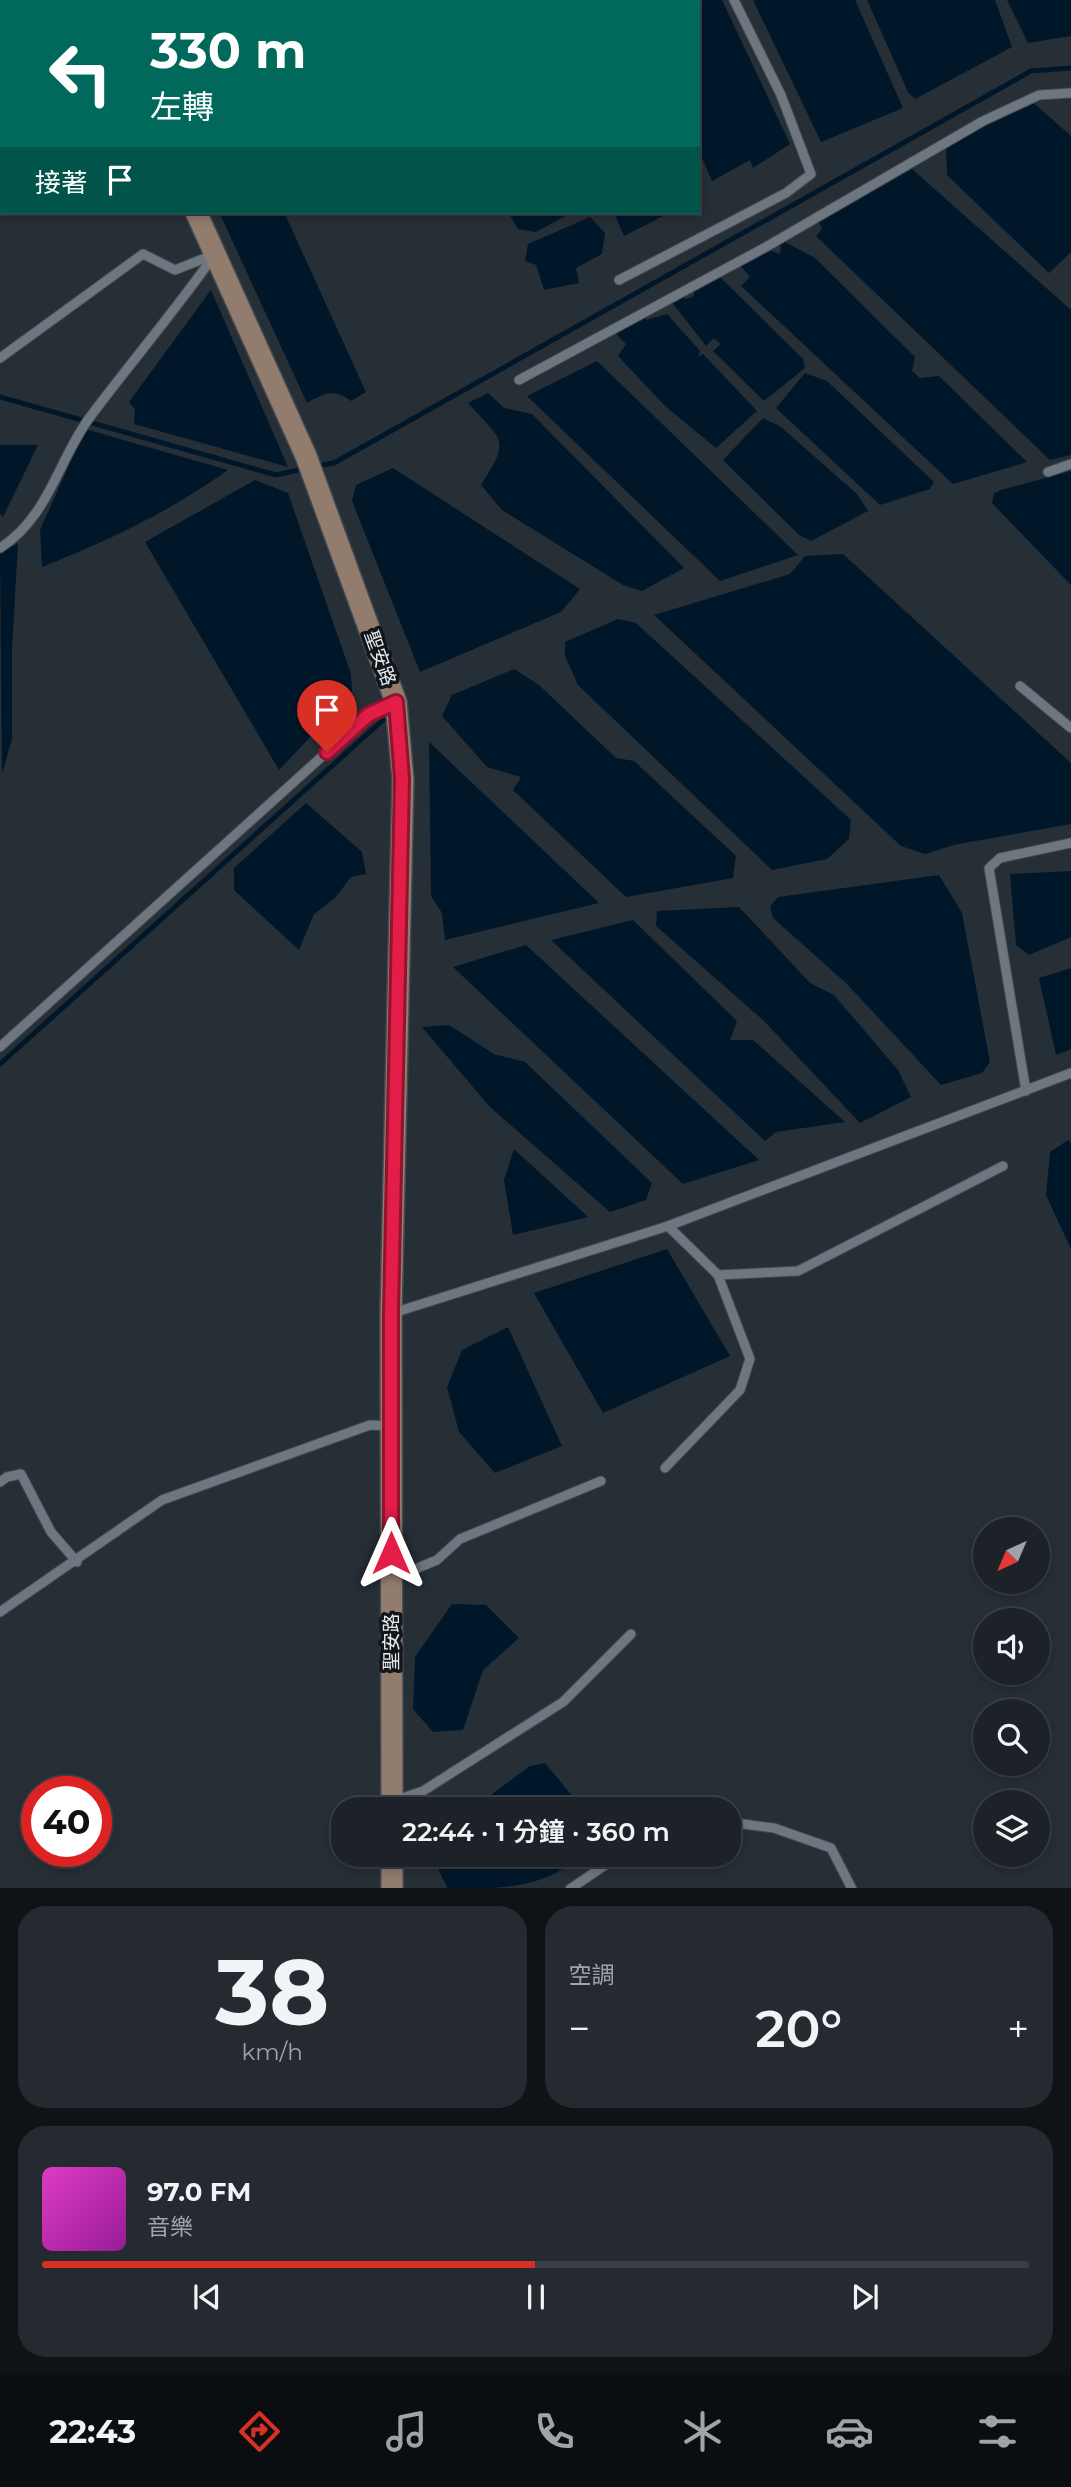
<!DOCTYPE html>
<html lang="zh-TW">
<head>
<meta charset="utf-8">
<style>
	:root { --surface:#1c2228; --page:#252a30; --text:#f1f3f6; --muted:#a0a4a8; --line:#3a3f45; --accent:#d93025 }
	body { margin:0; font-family:Montserrat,"Noto Sans TC",sans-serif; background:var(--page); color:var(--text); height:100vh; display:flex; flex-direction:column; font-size:26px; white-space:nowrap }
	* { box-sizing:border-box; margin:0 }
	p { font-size:23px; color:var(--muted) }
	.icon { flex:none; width:38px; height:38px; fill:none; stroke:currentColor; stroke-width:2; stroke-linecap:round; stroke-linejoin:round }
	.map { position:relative; height:1888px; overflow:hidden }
	.sheet { display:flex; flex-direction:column; gap:18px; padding:18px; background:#0f1316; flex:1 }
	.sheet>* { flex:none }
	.banner { position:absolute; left:0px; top:0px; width:700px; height:214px; box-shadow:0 4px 10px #0003,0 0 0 2px var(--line); background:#00695c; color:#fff; overflow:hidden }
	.needle { width:46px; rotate:224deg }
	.fabs { position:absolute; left:973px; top:1517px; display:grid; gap:14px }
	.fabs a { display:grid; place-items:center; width:77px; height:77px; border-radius:50%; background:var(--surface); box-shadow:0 4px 10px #0003,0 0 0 2px var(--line); font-size:35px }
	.speed { position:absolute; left:21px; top:1776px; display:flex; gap:14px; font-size:35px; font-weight:700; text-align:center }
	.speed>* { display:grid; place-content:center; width:91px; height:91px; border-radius:50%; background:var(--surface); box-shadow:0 4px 10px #0003,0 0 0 2px var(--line); line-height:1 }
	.speed .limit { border:10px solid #d22; background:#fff; color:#111 }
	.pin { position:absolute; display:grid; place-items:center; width:60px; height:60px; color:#fff; margin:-72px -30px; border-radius:50% 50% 50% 0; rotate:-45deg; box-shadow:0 0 7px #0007 }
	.pin .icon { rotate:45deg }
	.me { position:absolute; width:77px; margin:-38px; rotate:0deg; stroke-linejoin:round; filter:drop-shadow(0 0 5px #0008) }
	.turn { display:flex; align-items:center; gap:24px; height:147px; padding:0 35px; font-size:32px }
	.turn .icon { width:91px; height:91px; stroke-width:2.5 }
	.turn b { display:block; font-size:49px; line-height:60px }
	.then { display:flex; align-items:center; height:66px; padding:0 35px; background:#0003; gap:14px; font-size:26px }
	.big { font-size:52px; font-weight:600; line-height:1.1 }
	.sheet .widget { flex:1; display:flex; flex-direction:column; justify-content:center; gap:10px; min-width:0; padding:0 24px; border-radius:28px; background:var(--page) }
	.sheet .dial { align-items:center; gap:0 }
	.dial b { font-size:91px; line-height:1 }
	.song { display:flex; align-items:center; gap:21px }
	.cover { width:84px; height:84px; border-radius:10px; background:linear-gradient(135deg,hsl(310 70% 55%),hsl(300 70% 35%)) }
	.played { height:7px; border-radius:4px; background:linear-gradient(90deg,var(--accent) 50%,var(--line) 50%) }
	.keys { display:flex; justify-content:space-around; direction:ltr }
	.heat { display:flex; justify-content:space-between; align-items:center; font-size:38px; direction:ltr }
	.sheet .tiles { flex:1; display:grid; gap:18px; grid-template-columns:1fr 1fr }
	.widget:last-child { grid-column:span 2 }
	.trip { position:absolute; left:331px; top:1797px; width:410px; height:70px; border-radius:28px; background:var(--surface); box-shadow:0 4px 10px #0003,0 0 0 2px var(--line); font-weight:600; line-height:70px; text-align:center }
	.tab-bar { display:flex; height:112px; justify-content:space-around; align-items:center; background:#0b0e10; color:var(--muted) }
	.tab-bar .icon { width:49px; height:49px }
	.tab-bar .on { color:var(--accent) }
	.tab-bar b { font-size:32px; color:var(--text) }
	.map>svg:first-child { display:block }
</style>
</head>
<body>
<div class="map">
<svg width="1071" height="1889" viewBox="0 0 1071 1889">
	<rect width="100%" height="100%" fill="#262e36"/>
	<!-- water -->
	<path fill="#00172a" d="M631 0H722L790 144 753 168 750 160 712 181 698 149V2Z
		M753 0H855L903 108 821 142Z
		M867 0H995L1012 47 915 99 908 92Z
		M1007 0H1071V36L1028 43Z
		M1028 98 1071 136V252L1049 273 947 175 946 146Z
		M912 169 1071 310V455L1050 460 816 236 822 229 819 222Z
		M219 212H284L366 392 351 401C334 388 324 393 307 403Z
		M508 212H573L536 232 518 229Z
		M614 212H671L624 236Z
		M590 217 605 233 602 254 576 268 579 283 544 290 536 265 525 261 528 244Z
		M781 240 815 258 915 357 912 371 920 378 939 376 1027 462 953 484 741 286 750 277 740 265 769 250 780 254Z
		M718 275 803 359 805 368 764 401 713 351 721 344 714 338 706 346 671 301 681 296 686 299 694 296V288Z
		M211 290 288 467 134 424 135 410 129 402Z
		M667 314 700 351 698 357 703 354 757 411 716 448 665 406 618 356 626 344 614 332 644 317 647 320Z
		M597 361 798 555 720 581 527 396Z
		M805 373 827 381 934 482 930 489 880 505 776 408Z
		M488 393 504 408 532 414 684 568 642 591 623 585 502 510 481 485C511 438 503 442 468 403Z
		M763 418 781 427 857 494 868 511 811 541 799 535 723 460Z
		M85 429 228 470C167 513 112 539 42 567L40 530Z
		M0 445H38L3 517 0 514Z
		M393 468 580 589 561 612 420 672 352 501 356 485Z
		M1071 471V585L992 503 994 493 1001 490Z
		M255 480 288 493 351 674 352 693 279 770 145 542Z
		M18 543 12 649V739L2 774 0 553Z
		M843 554 1071 763V824L958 844 925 854 901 846 654 615 790 574 805 556Z
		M618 619 636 623 851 820 849 839 827 859 772 870 578 685 565 656V642Z
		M514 669 539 685 616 758 634 761 736 856 733 878 626 897 513 790 521 777 487 767 442 716 452 695Z
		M429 742 599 903 445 940 442 913 431 896Z
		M306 803 362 852 366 874 351 877 335 898 314 914 299 950 234 890V868Z
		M1071 871V937L1029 955 1016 945 1010 874Z
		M939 875 962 913 990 1062 982 1073 941 1085 846 983 773 918 770 906 778 897Z
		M739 907 810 983 834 995 898 1070 911 1097 860 1123 764 1021 656 926 657 911Z
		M633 920 737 1021 730 1040H753L845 1122 776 1132 765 1141 551 940Z
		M526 945 759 1160 683 1184 453 967Z
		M1071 968V1049L1056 1055 1039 978Z
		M449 1025 494 1054 525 1062 652 1183 646 1200 610 1212 489 1106 422 1027Z
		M1068 1140 1071 1143V1249L1046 1195 1050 1152Z
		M514 1149 588 1217 513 1235 504 1180Z
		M667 1249 730 1356 603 1413 534 1293Z
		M508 1327 562 1446 495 1473 459 1432 447 1387 462 1350Z
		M452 1604 486 1605 519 1638 483 1670 463 1730 433 1732 413 1709 415 1657Z
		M545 1763 575 1799 579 1809H472L530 1766Z
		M431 1855H579C549 1889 493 1889 448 1889Z"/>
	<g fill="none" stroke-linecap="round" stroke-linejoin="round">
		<!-- stream -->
		<path stroke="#00172a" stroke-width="5" d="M0 397 276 475 307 468
			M316 466 334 463 1031 71 1071 68
			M0 1064 383 720"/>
		<defs>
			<path id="lane" d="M570 2 574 0
				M619 280 786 193 811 174 781 95 734 0
				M0 358 143 254 175 270 215 254C176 310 131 362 90 417 58 460 49 517 0 548
				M519 380 764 248 983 121 1039 95 1071 93
				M1048 472 1071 464
				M1020 686 1071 728
				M0 1047 368 715 394 703
				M1026 1091 989 868 1000 858 1071 843
				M718 1275 798 1271 1003 1166
				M393 1313 668 1226 1071 1073
				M665 1468 740 1390 750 1359 718 1275 668 1226
				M0 1482 7 1477 21 1474 51 1532 77 1562
				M391 1579 437 1560 460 1539 601 1481
				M0 1612 162 1500 370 1425 390 1426
				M394 1801 423 1791 563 1702 631 1634
				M728 1822 774 1828 831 1848 852 1889
				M570 1889 620 1855"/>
			<path id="secondary" d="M101 0 102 2
				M196 212 306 456 396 702 403 779 391 1313 392 1810
				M392 1855V1889"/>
		</defs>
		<!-- lane casing -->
		<use href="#lane" stroke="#434950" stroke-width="11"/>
		<!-- secondary casing -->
		<use href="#secondary" stroke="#434950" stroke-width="24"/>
		<!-- lane -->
		<use href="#lane" stroke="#6e7780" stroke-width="9"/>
		<!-- secondary -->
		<use href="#secondary" stroke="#917c6e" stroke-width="21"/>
	</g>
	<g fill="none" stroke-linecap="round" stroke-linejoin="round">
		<defs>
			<path id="route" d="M327 752 368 715 396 702 402 779 391 1313V1553"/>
		</defs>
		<!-- route casing -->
		<use href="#route" stroke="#92132f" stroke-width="18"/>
		<!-- route -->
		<use href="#route" stroke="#e11d48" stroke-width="12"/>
	</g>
	<g text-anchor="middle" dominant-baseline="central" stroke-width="7" stroke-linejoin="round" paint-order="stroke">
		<!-- street labels -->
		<g font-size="19" fill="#e6ebf1" stroke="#121619">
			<text transform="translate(380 658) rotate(70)">聖安路</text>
			<text transform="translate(391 1642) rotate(-90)">聖安路</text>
		</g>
	</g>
</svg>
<div class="fabs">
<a><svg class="needle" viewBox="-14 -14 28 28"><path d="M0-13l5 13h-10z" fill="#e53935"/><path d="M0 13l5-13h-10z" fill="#a0a4a8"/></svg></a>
<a><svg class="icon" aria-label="sound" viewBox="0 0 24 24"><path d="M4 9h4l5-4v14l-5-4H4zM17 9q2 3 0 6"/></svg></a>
<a><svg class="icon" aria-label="search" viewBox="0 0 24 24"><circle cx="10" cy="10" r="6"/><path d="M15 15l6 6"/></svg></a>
<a><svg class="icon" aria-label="layers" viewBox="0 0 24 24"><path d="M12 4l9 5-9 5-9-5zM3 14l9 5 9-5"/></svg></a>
</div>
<div class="speed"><div class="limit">40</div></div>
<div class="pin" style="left:327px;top:752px;background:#d93025"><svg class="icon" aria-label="arrive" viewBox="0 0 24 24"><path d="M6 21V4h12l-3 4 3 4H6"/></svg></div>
<svg class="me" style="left:391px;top:1553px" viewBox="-20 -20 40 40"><path d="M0-17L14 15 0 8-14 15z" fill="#e11d48" stroke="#fff" stroke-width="4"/></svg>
<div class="trip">22:44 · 1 分鐘 · 360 m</div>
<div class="banner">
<div class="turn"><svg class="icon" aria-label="left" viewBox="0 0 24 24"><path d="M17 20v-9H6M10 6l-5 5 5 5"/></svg><div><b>330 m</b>左轉</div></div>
<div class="then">接著<svg class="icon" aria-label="arrive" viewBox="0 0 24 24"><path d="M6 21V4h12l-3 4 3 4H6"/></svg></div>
</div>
</div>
<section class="sheet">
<div class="tiles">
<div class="widget dial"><b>38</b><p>km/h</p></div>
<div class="widget"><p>空調</p>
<div class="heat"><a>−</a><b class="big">20°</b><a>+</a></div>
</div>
<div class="widget">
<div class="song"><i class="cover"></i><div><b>97.0 FM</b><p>音樂</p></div></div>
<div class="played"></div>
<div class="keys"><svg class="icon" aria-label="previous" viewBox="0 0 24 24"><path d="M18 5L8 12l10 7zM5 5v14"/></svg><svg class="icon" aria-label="pause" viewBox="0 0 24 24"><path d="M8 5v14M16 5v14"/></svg><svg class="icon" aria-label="next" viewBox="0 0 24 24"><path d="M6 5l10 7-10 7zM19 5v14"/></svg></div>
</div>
</div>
</section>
<nav class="tab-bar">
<b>22:43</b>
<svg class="icon on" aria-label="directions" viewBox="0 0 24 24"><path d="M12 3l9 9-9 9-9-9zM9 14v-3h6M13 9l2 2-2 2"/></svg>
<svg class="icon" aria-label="music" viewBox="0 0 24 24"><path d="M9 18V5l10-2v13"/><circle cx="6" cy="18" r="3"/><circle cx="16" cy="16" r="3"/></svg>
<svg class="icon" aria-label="phone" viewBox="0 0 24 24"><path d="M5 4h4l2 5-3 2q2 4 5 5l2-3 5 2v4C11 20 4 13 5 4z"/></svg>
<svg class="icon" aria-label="climate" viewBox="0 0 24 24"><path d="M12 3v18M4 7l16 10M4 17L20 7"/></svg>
<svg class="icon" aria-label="car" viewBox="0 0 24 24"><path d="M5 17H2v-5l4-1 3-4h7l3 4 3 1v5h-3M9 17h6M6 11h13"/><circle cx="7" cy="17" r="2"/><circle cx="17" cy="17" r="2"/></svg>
<svg class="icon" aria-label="filters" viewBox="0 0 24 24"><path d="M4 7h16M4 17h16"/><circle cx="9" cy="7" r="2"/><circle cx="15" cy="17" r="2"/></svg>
</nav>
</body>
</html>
